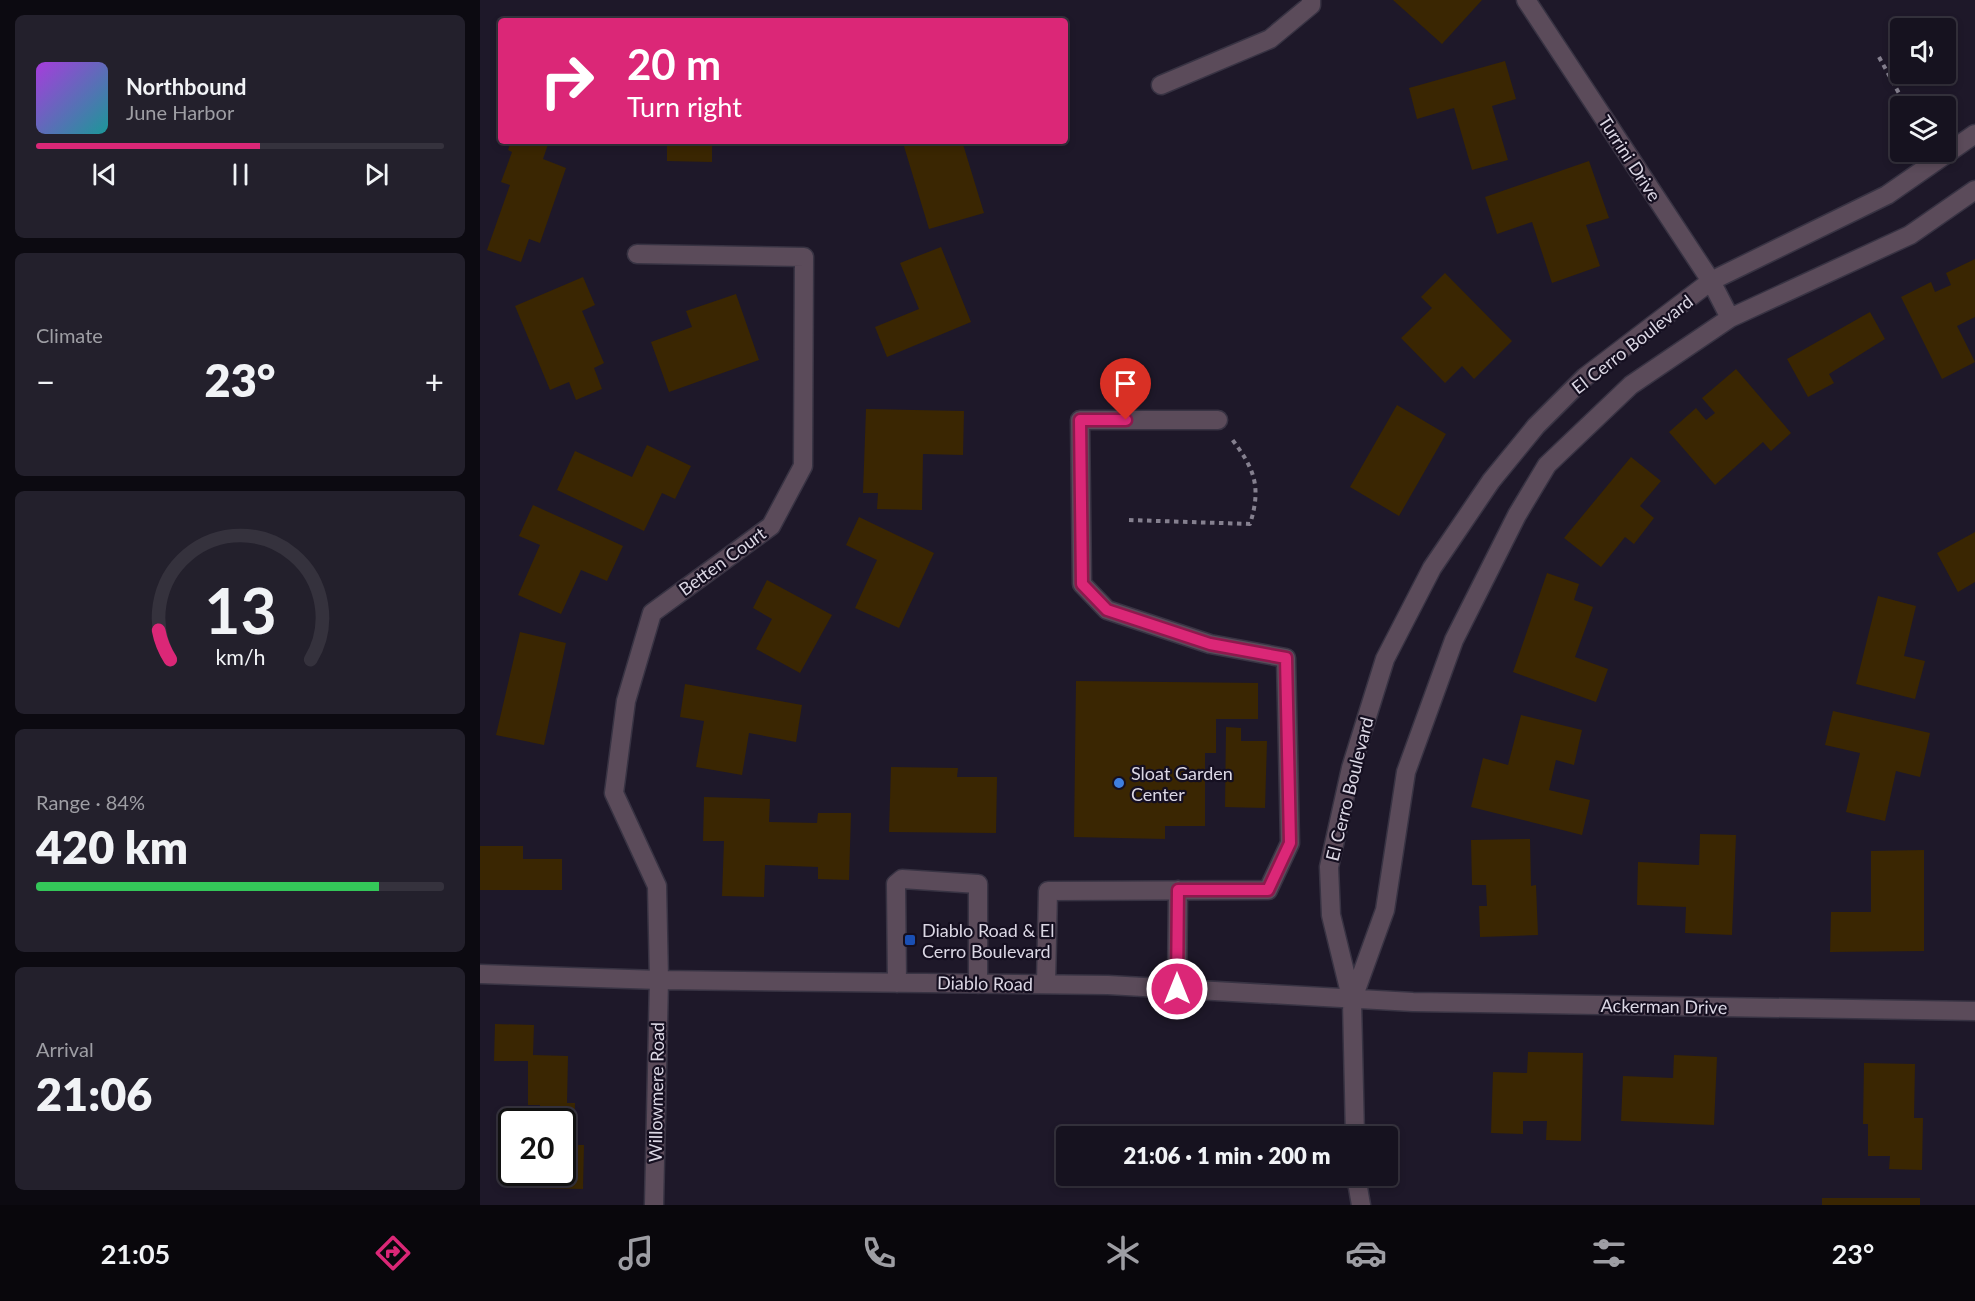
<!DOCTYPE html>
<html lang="en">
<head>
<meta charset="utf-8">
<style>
	:root { --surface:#16121f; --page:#23202c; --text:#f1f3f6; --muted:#9e9ea4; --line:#35323d; --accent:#db2777 }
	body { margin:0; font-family:Lato,sans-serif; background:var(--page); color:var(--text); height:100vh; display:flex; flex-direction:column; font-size:22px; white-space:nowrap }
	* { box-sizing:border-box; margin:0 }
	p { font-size:20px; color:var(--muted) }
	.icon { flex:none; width:33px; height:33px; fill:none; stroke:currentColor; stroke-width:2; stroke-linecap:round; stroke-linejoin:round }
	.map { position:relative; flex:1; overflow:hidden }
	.drawer { display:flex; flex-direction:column; gap:15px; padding:15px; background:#0c0a11; width:480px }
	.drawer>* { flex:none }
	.guide { position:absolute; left:18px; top:18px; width:570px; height:126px; border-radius:6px; box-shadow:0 3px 9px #0003,0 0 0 2px var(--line); background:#db2777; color:#fff; overflow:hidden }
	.controls { position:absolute; left:1410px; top:18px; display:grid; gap:12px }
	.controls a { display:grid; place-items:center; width:66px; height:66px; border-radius:6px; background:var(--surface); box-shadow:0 3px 9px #0003,0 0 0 2px var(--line); font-size:30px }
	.speed { position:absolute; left:18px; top:1108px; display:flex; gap:12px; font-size:30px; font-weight:700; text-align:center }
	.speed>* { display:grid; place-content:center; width:78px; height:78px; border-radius:50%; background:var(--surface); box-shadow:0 3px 9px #0003,0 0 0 2px var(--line); line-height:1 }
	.speed .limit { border:3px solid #111; border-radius:9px; background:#fff; color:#111 }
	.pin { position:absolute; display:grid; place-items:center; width:51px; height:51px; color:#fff; margin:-62px -26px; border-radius:50% 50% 50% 0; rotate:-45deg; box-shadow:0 0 6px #0007 }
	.pin .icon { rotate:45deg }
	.me { position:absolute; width:66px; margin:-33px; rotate:0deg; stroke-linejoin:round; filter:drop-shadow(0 0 4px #0008) }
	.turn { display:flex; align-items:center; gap:21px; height:126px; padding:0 30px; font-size:27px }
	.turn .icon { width:78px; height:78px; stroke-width:2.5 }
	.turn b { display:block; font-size:42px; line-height:51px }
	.big { font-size:45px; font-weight:800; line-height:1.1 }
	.drawer .card { flex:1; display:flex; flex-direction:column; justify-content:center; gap:9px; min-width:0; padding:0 21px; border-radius:9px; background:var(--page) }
	.drawer .dial { align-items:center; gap:0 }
	.dial svg { height:156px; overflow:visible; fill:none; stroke:var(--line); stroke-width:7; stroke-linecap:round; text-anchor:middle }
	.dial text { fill:var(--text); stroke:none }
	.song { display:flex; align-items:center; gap:18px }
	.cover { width:72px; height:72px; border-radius:9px; background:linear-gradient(135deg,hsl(280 70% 55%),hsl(180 70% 35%)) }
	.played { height:6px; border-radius:3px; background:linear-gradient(90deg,var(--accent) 55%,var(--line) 55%) }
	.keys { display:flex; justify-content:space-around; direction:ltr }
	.heat { display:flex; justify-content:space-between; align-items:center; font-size:33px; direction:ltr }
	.charge { height:9px; border-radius:4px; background:linear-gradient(90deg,#34c759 84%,var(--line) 0) }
	.trip { position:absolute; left:576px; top:1126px; width:342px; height:60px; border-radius:6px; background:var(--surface); box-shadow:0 3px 9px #0003,0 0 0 2px var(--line); font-weight:800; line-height:60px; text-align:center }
	.tab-bar { display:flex; height:96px; justify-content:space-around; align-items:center; background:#09070c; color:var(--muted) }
	.tab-bar .icon { width:42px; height:42px }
	.tab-bar .active { color:var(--accent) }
	.tab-bar b { font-size:27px; color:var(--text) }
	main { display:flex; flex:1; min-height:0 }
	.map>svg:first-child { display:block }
</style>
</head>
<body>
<main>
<section class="drawer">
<div class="card">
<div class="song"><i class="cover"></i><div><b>Northbound</b><p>June Harbor</p></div></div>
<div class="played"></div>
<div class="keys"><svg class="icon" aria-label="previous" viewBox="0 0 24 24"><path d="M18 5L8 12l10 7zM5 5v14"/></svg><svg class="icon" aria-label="pause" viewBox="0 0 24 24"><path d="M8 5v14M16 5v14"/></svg><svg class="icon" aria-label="next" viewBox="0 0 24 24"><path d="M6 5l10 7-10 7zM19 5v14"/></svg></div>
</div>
<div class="card"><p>Climate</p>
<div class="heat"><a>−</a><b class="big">23°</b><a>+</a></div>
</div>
<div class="card dial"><svg viewBox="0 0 100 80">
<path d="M14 69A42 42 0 1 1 86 69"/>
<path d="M14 69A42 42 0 0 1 8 54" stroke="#db2777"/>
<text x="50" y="56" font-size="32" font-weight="700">13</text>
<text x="50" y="72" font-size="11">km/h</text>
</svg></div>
<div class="card"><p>Range · 84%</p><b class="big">420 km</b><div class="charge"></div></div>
<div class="card"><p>Arrival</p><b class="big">21:06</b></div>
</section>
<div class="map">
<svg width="1495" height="1205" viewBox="0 0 1495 1205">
	<rect width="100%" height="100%" fill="#1e1829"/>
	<!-- building -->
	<path fill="#3a2602" d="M913 0H1002L962 44Z
		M1025 61 1036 99 1012 106 1028 160 992 170 974 108 937 119 929 88Z
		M31 141H69L63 159 86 168 60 243 49 239 41 262 7 250 30 185 21 182 32 152 28 150Z
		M187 141H274V145H232V162L187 161Z
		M430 141H482L504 213 449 229 423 143Z
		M1109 161 1129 218 1106 225 1120 266 1072 283 1052 222 1017 234 1005 197Z
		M461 247 491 322 407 357 395 327 439 309 420 263Z
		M1495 259V317L1477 326 1495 362 1462 379 1421 297 1451 282 1455 292 1471 285 1466 273Z
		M965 273 1032 341 994 379 982 366 965 383 921 338 952 308 941 297Z
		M103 277 115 305 102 311 124 363 114 368 122 389 96 400 89 382 70 390 35 306Z
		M256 294 279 360 189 392 171 342 212 327 206 311Z
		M1390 312 1405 339 1349 374 1354 383 1328 397 1307 359Z
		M1256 369 1311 433 1291 451 1283 442 1235 485 1189 432 1216 408 1226 420 1235 413 1222 398Z
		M917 405 966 434 919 516 870 487Z
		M386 409 484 411 483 455 443 454 442 510 397 509 398 493H383Z
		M167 445 211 466 195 499 182 493 164 531 77 490 95 451 152 477Z
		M1151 457 1181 481 1160 506 1174 518 1154 544 1145 537 1121 567 1084 538Z
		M53 505 143 546 127 581 101 570 81 614 38 595 60 545 39 536Z
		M379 517 454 553 419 628 375 608 397 560 366 545Z
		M1495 532V582L1478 592 1457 553Z
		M1067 573 1099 584 1094 600 1113 607 1095 657 1128 669 1116 702 1033 672Z
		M287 580 352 615 320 673 276 649 292 619 273 608Z
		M1398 596 1436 606 1424 656 1445 661 1435 699 1376 684Z
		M40 632 86 643 64 745 16 735Z
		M596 681 778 683V719H736V753H725V826H685V839L594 837Z
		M205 684 322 705 316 742 269 733 262 775 216 767 224 721 200 717Z
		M1353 711 1450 733 1440 777 1416 771 1405 821 1366 812 1380 753 1345 745Z
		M1041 715 1102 730 1094 765 1076 760 1069 790 1110 800 1102 835 991 807 1003 758 1028 765Z
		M746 727 761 728V741H787L785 808 745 807Z
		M411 767 478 768 477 777H517L516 833 409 832Z
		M224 797 290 799 289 822 337 823 338 813H371L369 880 338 879V867L285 865 284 897 242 896 244 841H223Z
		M1220 834 1256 835 1252 935 1205 933 1206 907 1157 905 1158 862 1219 865Z
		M1050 839 1051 886 1056 885 1058 935 1000 937 999 906H1007L1006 885H992L991 840Z
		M0 846H43V859H82V890H0Z
		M1444 850V951L1350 952 1351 912H1391V851Z
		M15 1024 54 1025 53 1055 88 1056 87 1103H95L94 1145H104L103 1189 50 1188 51 1173H82V1122H60V1105H48V1061H14Z
		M1048 1052 1103 1053 1101 1141 1066 1140 1067 1121H1043V1134L1011 1133 1013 1072 1047 1073Z
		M1194 1055 1237 1057 1234 1125 1141 1121 1143 1076 1193 1078Z
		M1384 1063 1435 1064 1434 1118H1443L1442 1170 1409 1169 1410 1156H1388V1124H1383Z
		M1342 1198H1440V1205H1342Z"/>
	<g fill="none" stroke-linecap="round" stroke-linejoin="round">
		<defs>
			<path id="minor" d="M1046 0 1231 281 1250 318
				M681 85 790 39 831 5V0
				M157 254 324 257 323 466 291 526 172 613 146 701 134 793 177 886 179 980 174 1205
				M0 974 179 980 628 985 933 1002 1495 1011
				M417 983 416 884 422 879 498 884V984
				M566 984 568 891 788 890 810 843 806 658 730 644 627 610 602 584 600 420H738
				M697 989 698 890
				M872 1001 905 910 926 772 974 640 1037 515 1067 465 1151 385 1250 318 1430 235 1495 190
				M875 1137 872 1001 851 915 849 867 871 768 905 659 952 568 1011 481 1056 426 1105 377 1231 281 1407 195 1495 134
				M876 1176 881 1205"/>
		</defs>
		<!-- minor casing -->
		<use href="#minor" stroke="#383343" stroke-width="21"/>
		<!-- path -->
		<path stroke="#85808f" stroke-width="4" stroke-dasharray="4.5 4.5" stroke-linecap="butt" d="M1399 57 1426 106
			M649 520 770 524C782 486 774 468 751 438"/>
		<!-- minor -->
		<use href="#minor" stroke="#5b4b5a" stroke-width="18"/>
	</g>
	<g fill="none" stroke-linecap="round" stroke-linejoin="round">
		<defs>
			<path id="route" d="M646 420H600L602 584 627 610 730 644 806 658 810 843 788 890H698L697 989"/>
		</defs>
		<!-- route casing -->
		<use href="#route" stroke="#8e194d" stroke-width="15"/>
		<!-- route -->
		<use href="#route" stroke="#db2777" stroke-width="10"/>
	</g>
	<!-- markers -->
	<circle fill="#3f7fe0" stroke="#150f20" stroke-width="2" cx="639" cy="783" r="6"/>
	<rect fill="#1a4fb4" stroke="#150f20" stroke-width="2" x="424" y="934" width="12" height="12" rx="3"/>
	<g text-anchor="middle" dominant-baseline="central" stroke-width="4.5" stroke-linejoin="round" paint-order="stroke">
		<!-- street labels -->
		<g font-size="18" fill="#dbd7e4" stroke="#150f20">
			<text transform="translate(1150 158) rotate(57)">Turrini Drive</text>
			<text transform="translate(1152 344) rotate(-38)">El Cerro Boulevard</text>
			<text transform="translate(242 561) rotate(-36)">Betten Court</text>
			<text transform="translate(869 789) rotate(-76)">El Cerro Boulevard</text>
			<text transform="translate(505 983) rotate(1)">Diablo Road</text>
			<text transform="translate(1184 1006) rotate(1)">Ackerman Drive</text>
			<text transform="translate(176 1092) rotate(-89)">Willowmere Road</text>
		</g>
		<!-- poi labels -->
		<g font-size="18" fill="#dbd7e4" stroke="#150f20" text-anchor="start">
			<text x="651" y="773">Sloat Garden<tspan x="651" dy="21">Center</tspan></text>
			<text x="442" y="930">Diablo Road &amp; El<tspan x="442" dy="21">Cerro Boulevard</tspan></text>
		</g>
	</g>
</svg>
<div class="controls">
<a><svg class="icon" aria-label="sound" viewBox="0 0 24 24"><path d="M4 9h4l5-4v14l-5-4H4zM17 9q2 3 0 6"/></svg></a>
<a><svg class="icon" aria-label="layers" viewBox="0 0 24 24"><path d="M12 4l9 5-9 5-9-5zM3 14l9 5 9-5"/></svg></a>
</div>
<div class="speed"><div class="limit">20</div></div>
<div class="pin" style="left:646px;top:420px;background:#d93025"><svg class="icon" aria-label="arrive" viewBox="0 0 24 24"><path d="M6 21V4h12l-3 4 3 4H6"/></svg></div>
<svg class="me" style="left:697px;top:989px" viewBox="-20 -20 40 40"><circle r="17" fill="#db2777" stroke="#fff" stroke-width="3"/><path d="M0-11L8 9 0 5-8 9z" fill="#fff"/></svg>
<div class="trip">21:06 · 1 min · 200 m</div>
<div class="guide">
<div class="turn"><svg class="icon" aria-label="right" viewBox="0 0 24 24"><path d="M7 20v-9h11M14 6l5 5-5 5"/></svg><div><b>20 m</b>Turn right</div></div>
</div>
</div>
</main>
<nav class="tab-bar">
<b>21:05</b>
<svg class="icon active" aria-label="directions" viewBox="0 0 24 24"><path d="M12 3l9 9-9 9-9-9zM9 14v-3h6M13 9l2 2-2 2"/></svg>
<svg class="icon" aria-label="music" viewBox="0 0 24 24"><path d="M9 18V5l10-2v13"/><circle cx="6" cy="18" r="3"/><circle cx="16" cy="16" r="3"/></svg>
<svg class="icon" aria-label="phone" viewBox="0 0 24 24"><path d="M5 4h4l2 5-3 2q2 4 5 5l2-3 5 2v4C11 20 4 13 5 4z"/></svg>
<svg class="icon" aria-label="climate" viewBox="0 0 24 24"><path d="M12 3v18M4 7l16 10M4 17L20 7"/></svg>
<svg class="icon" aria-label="car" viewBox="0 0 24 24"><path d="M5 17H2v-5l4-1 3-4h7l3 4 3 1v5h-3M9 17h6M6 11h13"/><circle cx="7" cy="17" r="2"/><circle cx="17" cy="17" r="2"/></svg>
<svg class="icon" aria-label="filters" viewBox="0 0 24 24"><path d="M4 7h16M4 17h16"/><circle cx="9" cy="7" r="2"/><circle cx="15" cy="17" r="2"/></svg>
<b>23°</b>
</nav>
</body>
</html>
